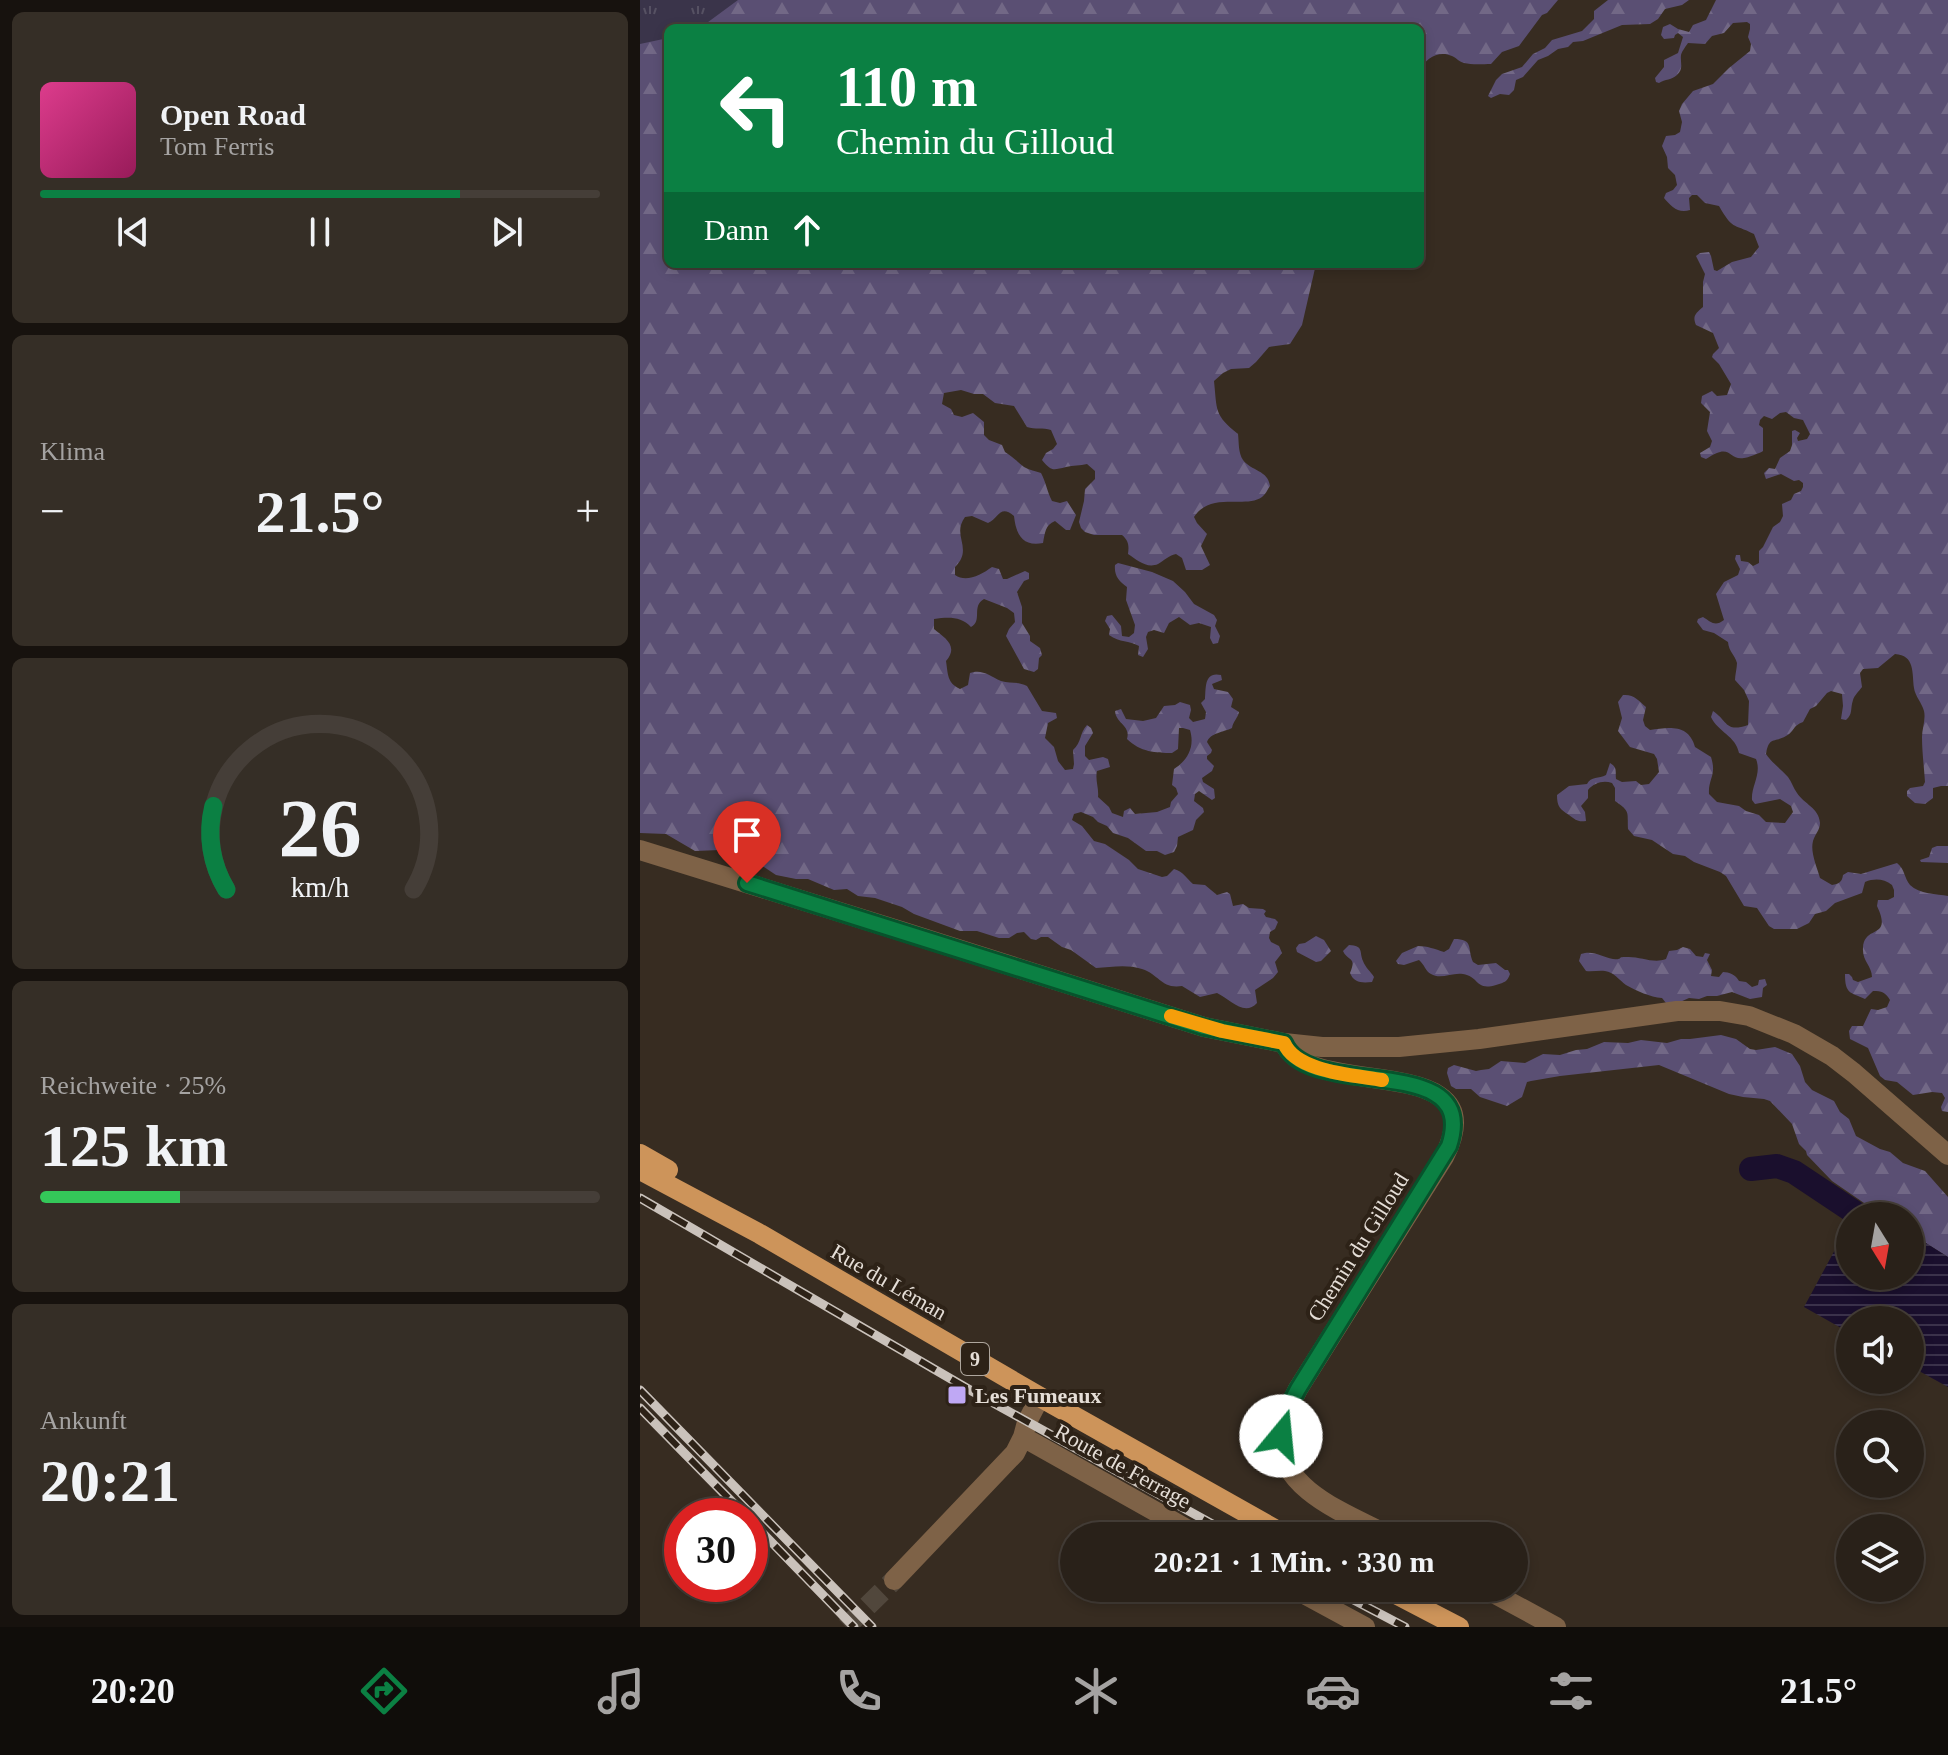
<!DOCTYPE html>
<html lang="de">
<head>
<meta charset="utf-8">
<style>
	:root { --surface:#292119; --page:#352e26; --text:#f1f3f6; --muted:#a5a3a2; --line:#453e38; --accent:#0b8043 }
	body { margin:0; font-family:Georgia,serif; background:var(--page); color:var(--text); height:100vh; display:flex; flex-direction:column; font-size:30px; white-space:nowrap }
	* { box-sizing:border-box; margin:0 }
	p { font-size:26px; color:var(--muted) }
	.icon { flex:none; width:44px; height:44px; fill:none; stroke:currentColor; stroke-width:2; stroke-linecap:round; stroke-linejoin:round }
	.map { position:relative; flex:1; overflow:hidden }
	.drawer { display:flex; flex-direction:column; gap:12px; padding:12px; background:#17120e; width:640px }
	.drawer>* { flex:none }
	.top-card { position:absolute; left:24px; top:24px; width:760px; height:244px; border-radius:12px; box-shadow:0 4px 12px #0003,0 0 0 2px var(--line); background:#0b8043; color:#fff; overflow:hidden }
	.needle { width:52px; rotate:169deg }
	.tools { position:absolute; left:1196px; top:1202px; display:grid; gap:16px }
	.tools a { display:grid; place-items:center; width:88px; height:88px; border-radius:50%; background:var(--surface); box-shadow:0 4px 12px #0003,0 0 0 2px var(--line); font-size:40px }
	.speed { position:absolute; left:24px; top:1498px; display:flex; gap:16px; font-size:40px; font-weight:700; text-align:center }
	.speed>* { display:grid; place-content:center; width:104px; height:104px; border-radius:50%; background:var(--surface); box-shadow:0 4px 12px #0003,0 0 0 2px var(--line); line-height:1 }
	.speed .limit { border:12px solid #d22; background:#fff; color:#111 }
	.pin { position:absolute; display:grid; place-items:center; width:68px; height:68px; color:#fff; margin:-82px -34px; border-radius:50% 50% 50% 0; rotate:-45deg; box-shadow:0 0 8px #0007 }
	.pin .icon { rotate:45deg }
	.me { position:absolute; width:88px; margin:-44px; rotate:17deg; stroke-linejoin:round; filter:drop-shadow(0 0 6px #0008) }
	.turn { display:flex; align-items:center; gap:28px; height:168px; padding:0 40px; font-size:36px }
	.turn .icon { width:104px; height:104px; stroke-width:2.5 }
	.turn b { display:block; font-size:56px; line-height:68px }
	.then { display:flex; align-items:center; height:76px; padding:0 40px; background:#0003; gap:16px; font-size:30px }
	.big { font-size:60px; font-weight:600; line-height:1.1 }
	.drawer .widget { flex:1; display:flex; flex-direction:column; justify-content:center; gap:12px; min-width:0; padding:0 28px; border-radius:12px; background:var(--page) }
	.drawer .dial { align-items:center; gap:0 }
	.dial svg { height:208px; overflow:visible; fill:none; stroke:var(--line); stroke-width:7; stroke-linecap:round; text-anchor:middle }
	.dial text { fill:var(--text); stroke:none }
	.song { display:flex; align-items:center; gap:24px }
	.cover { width:96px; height:96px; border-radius:12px; background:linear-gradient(135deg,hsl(330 70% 55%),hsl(330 70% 35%)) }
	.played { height:8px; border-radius:4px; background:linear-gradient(90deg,var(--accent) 75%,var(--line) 75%) }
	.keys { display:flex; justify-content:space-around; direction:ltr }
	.heat { display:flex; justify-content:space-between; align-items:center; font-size:44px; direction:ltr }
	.charge { height:12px; border-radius:6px; background:linear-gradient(90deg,#34c759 25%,var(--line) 0) }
	.trip { position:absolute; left:420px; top:1522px; width:468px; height:80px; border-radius:40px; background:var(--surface); box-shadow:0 4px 12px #0003,0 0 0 2px var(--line); font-weight:600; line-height:80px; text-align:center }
	.dock { display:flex; height:128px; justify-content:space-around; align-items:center; background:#100d0a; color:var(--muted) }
	.dock .icon { width:56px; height:56px }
	.dock .on { color:var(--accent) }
	.dock b { font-size:36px; color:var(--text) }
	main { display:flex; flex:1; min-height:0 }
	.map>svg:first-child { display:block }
</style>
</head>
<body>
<main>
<section class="drawer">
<div class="widget">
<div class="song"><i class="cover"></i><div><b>Open Road</b><p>Tom Ferris</p></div></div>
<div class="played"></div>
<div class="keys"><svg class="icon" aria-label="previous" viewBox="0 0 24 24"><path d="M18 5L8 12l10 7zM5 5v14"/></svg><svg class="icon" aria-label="pause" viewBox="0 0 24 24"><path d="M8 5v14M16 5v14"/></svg><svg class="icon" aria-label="next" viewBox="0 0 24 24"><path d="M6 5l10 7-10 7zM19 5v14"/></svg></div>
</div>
<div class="widget"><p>Klima</p>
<div class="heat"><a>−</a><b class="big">21.5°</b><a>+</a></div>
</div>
<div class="widget dial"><svg viewBox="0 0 100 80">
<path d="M14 69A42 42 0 1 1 86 69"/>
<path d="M14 69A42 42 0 0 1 9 37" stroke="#0b8043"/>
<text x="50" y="56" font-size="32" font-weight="700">26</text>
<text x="50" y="72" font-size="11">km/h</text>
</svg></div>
<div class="widget"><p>Reichweite · 25%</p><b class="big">125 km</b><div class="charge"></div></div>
<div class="widget"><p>Ankunft</p><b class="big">20:21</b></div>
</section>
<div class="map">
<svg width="1308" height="1627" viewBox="0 0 1308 1627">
	<defs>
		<pattern id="forest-firs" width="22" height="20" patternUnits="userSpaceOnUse" patternTransform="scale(2)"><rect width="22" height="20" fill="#5a4f73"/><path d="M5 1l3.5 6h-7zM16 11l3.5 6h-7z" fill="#726886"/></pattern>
		<pattern id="park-tufts" width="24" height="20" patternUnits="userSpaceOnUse" patternTransform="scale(2)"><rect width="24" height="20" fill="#3a344a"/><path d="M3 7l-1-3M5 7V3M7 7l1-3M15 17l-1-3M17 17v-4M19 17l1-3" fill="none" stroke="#565163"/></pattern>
		<pattern id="water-rules" width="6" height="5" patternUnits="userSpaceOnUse" patternTransform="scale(2)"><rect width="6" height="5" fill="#1a0f2d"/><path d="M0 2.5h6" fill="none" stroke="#3b324b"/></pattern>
	</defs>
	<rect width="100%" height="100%" fill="#372c21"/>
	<!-- forest -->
	<path fill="url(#forest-firs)" d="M0 0H918L907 13 902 15 879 46 862 52 851 64C843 64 832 65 824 63 818 61 818 59 812 56 799 50 785 58 780 71V28H28V264H676L662 325 650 344 629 347 616 362 609 368 591 369 583 373 574 381C577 410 574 415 598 434 599 442 598 453 603 460 611 471 628 470 630 486 627 490 626 494 622 497 605 509 571 491 554 517L557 523 567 534 561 546 570 565 562 570H546L542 558 536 554C528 556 525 560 518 564 507 569 497 560 488 554 489 546 489 541 482 535H454L445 532 441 528 439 522 444 501 445 489 455 479V471L447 464C440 466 433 465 426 467 413 470 412 472 402 460L406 453 413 449 417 444 411 430C403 427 395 430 387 427L374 406 355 403 343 394H334L321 390 304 393 302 404 311 409 314 415 322 417 333 413 344 422V435L349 440 362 445 365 452C373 457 378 462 384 467 389 470 396 471 401 473 406 482 407 492 412 501L420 503 427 501 436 515 430 530H426L415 521C405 525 405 533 403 543 383 547 376 535 374 516 360 504 359 518 348 523L332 516 325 517C311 536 334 548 315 567V575C326 583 341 575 352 567L359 569 363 579H367L385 571 389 573V579L384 581 377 592 382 607V623L390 636V641L400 648 402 655 399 658 398 669 394 672 384 669 366 636 369 629 375 622 374 613 367 608 344 599C331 606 343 621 331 627 321 616 308 617 294 619V629C305 638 319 646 306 661 308 674 307 683 320 689L328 685 330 673C343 669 349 676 361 681 370 684 378 681 387 686L402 711 416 713 417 718 408 723 405 738 414 747 418 761 425 770 433 769 434 764 433 750C442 742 439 734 447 725L451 728 453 733 445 746V756L449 760 463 757 468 759 470 767 457 771C455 780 459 788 458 797L469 807 472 813 483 817 484 811 490 808 495 814 517 812 530 807 531 802 538 794 536 788 532 785 534 769C548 760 555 747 550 730L543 728H539L538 749 532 753C516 753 500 752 487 739 491 725 476 724 475 711L481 709 486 719 503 721 516 718 524 706 535 705 540 702 550 705 551 710 549 718 553 722 565 719 566 712 561 703 565 699C566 688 564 671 581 675L582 680 572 684 574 689 588 692 593 699 591 707 599 712C598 718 593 721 592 728 584 732 570 733 567 742L572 750 571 753 567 756V759L574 766 572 771 562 778 563 782 574 789 575 798 572 800 559 791 555 794 554 801 563 808 564 812 556 820 553 830 538 837 537 846 534 852 525 855 517 851H506L488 838 473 833 467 826 458 822 453 817 441 812 434 814 432 820 442 826 454 841 465 844 489 860 498 869 522 877 527 876 534 869C544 872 546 878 553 884L565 885 577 895 587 892 590 894 593 906 603 904 609 908 623 909 626 911 624 914 626 917 635 919 638 922 635 929 630 932 629 938 631 942 639 946 642 953 635 962 638 972 633 978 615 990 617 1003C604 1017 590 999 577 993L560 997 542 986C521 989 520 975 502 969 487 964 471 967 456 968L431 950 422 947 408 937H401L396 940 391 939 384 932 377 933 369 938H359L337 931H320L274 914 262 907 235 898 218 896 207 889 194 890 168 879H156L136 875 124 867 115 865 86 851 80 850 55 851 26 834 0 833Z
		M968 0H1049L1042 5 1025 9 1018 19 1010 24 982 25 943 41 933 42 928 47 918 49 908 56 898 60 883 77 876 80 874 90 869 95 860 94 851 98 848 96 856 80 862 74 882 67 893 54 905 48 912 40 942 31 954 19V11Z
		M1076 0H1308V786H1301L1293 788V798L1285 804 1275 803 1267 796V791L1270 788 1283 786 1285 782C1284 767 1282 751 1282 737 1282 729 1286 719 1284 711 1282 703 1275 696 1274 688 1272 673 1275 655 1255 654L1238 668 1223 669 1220 673 1222 687C1219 691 1214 696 1213 700 1210 709 1213 714 1206 720L1201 719 1203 706 1202 694 1191 691 1187 693 1176 706 1170 709 1163 722C1152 726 1155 731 1146 736 1134 743 1129 736 1126 754 1132 763 1141 769 1148 777 1152 782 1153 788 1157 793 1164 804 1179 808 1180 823 1180 830 1175 834 1173 841 1170 852 1177 867 1180 878L1192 885C1199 884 1202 882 1203 875L1208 872 1221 874 1257 863C1265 869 1264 878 1270 885 1279 894 1297 894 1308 896V1112L1302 1111 1301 1107 1305 1098 1302 1093 1292 1092 1273 1095 1257 1082 1245 1080 1240 1076 1228 1048 1210 1039 1209 1031 1212 1026H1223L1231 1009 1238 1010 1247 1007 1250 1000C1245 992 1242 991 1233 991L1225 999C1210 992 1205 994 1205 974H1209L1212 977 1213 980 1218 982 1232 977C1232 966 1222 961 1223 948 1224 924 1253 940 1237 906L1238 900H1248L1254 897V890L1252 885C1244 879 1235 878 1225 882L1222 893 1195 903 1186 911 1175 914 1169 923 1157 929H1134L1129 926 1117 908 1104 906 1086 876 1080 872 1054 862 1045 856 1033 854 1012 840 994 836 988 829C987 812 991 812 975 801V788L972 783C963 780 954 783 948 790V798L941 806 945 812 946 821C937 822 936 820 929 815 920 809 917 807 917 795L929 786 947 784C951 776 959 779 966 775L970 763C978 768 975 771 976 779L982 782 996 781 1001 785 1009 784 1019 772 1017 759 1014 754 990 747 978 731 982 718 978 702 983 695C994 694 999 701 1006 707L1003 720 1005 726 1010 730C1029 727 1049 724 1055 747L1071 757C1077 776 1068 778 1069 794L1077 802 1099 806 1106 811 1119 815 1126 822 1145 823 1153 812 1151 806 1140 799 1115 804 1112 800C1111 786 1122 774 1116 759L1099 753C1096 736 1078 732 1071 717L1073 711C1088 721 1085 733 1108 725L1109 701 1104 690 1095 680C1095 675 1097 668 1097 663 1095 655 1089 652 1088 642L1074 633 1063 630 1057 622 1058 619 1063 617C1071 622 1075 627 1084 620L1076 594 1084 582 1098 575 1100 569 1095 559 1096 555H1100L1101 561 1108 562 1113 566 1119 563V551L1123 547 1133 527 1140 522 1143 516 1142 504 1151 500 1154 494 1161 491 1163 487V483L1159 480 1154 481 1141 474 1126 479 1124 473 1129 468 1135 469 1140 458 1150 451 1152 445V431L1155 430 1160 433 1157 438 1158 441 1167 439 1170 434 1163 420 1154 418 1146 412 1140 413 1132 419 1124 416 1120 420 1119 425 1123 428V451C1120 453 1107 458 1104 458 1088 461 1092 441 1066 459L1061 457 1060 453 1070 447 1072 441 1067 431 1070 412 1061 403 1062 396 1072 391 1077 396 1087 395 1091 384 1079 364 1072 357 1073 354 1079 348 1073 333 1056 325C1052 316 1056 313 1063 307V282L1065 274 1056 256 1060 253 1069 252 1071 256 1074 270 1077 271 1092 262 1111 257 1119 247 1114 234C1092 223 1093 230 1079 206L1065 203 1057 195H1052L1049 198 1050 210C1038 214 1031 206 1024 198L1026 193 1033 190 1037 185 1035 175 1028 168 1027 157 1022 146 1026 136 1035 135 1040 132 1042 122 1039 111 1042 104 1053 91 1073 84 1089 68 1110 51 1111 44 1108 37 1110 29V24L1107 22 1093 23 1084 33 1072 36 1065 44 1048 43C1046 46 1042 51 1041 55 1040 63 1044 68 1037 75 1032 80 1025 79 1019 83L1016 82 1015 78 1024 67V60L1038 53 1043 37 1038 33 1035 35 1034 38 1024 39 1021 35 1023 27 1030 24 1038 29 1049 32 1053 25 1066 20Z
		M478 563 512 572 533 581 545 592 554 604 574 615 577 620 575 626 580 636 578 643 573 644 570 638 571 627 559 623 550 625 539 617 529 623 524 633 514 630 508 632 506 637 508 649 503 657 498 655 499 646C489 640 480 643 469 635L470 629 465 621 467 616 472 615 481 626 482 636 489 637 494 633 495 625 486 600 487 587C479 581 474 576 475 565Z
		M1297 846H1308V863L1281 862 1280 860 1289 857 1292 848Z
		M676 936 684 940 691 951 681 961 676 962 657 952 656 948 659 944 665 943Z
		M814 939C834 939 827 948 833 962L838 965 856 963 865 970H868L870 974C867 982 865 982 856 985 835 991 840 977 823 974 812 972 801 980 791 974 785 971 785 965 779 960L764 965 758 964 756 961 762 953 778 946C787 946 795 949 804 952L809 949Z
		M709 945C724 946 719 951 723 961 725 967 731 972 734 977L732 982C722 983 714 983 710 973 717 956 708 962 703 951Z
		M1043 947 1050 949 1056 956 1063 957 1065 953 1070 954 1067 960 1072 970 1071 976 1079 977 1083 972C1089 972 1096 975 1099 981L1106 982 1112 987 1118 985 1119 980 1125 979 1127 985 1123 988 1122 997 1110 999 1092 992 1077 996H1067L1059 999 1049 998 1040 1002 1026 1003 1022 998C1010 997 997 991 986 985 979 980 974 972 965 971 959 970 952 972 946 971L939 961 941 954C954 950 961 957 973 959 985 960 975 957 986 957 1000 956 1013 964 1026 959L1029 951 1037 950Z
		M1081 1035 1096 1039 1110 1049 1116 1050 1135 1047 1152 1054 1160 1066 1165 1082 1172 1090 1194 1101 1200 1112 1209 1119 1216 1136 1240 1149 1250 1152 1263 1163 1285 1171 1308 1197V1257L1270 1233V1216H1243L1192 1181 1167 1155 1166 1151 1159 1144 1152 1124 1130 1101 1124 1099 1103 1097 1089 1094 1019 1065 920 1076 891 1081 887 1082 882 1097 867 1106 840 1097 831 1089H816L811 1086 807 1073 808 1068 814 1065 836 1071 841 1070 849 1069 861 1061 885 1063 903 1054 920 1055 936 1050 947 1049 964 1042 988 1043 1001 1040 1027 1043 1041 1039H1050Z"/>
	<!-- park -->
	<path fill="url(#park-tufts)" d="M0 0H98L60 28H28V38L0 44Z"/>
	<!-- water -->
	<path fill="url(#water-rules)" d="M1210 1222V1276H1270V1233L1308 1257V1387L1270 1366V1320H1210V1333L1164 1307Z"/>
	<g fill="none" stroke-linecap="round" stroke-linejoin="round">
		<!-- canal -->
		<path stroke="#1a0f2d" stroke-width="24" d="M1111 1169 1137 1166 1154 1172 1220 1216"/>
		<!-- minor-tunnel -->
		<path stroke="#51473c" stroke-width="20" stroke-dasharray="20 10" stroke-linecap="butt" d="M206 1627 254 1580"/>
		<!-- minor -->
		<path stroke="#7e6247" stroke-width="20" d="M644 1043C670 1102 859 1048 804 1157L658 1389C651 1403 643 1419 641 1436 637 1490 710 1515 749 1536
			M383 1437 559 1536
			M254 1580 375 1453 383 1437 387 1422 400 1397
			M653 1588 725 1627
			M844 1588 916 1627"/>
		<!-- tertiary -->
		<path stroke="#7e6247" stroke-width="20" d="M0 850 261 931 564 1027 644 1043 682 1047H759L839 1039 1037 1011H1080L1109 1016 1154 1034 1192 1056 1214 1073 1308 1155"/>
		<!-- primary -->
		<path stroke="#cd945a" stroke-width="20" d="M0 1154 28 1170
			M0 1170 120 1234 400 1397 647 1536
			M744 1588 819 1627"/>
		<defs>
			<path id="rail" d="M0 1198 330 1390 594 1536
				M0 1390 232 1627
				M0 1408 106 1516
				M110 1520 214 1627
				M691 1588 765 1627"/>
		</defs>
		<!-- rail casing -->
		<use href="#rail" stroke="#cac2bb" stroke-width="9"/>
		<!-- rail -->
		<use href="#rail" stroke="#2d2217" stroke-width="6" stroke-dasharray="18" stroke-linecap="butt"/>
	</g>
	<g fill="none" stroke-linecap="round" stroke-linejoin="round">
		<defs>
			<path id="route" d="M107 883 564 1027 644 1043C669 1102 841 1049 809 1146L658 1389 650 1404 641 1436"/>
		</defs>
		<!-- route casing -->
		<use href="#route" stroke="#07532c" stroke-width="20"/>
		<!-- route -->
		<use href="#route" stroke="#0b8043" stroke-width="14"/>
		<!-- slow -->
		<path stroke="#f59e0b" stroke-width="14" d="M531 1016 582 1031 644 1043C656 1072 714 1075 742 1080"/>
	</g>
	<!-- markers -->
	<rect fill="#bfa8f4" stroke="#2d2217" stroke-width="3" x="307" y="1385" width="20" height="20" rx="4"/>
	<g text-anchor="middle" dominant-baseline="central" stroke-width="8" stroke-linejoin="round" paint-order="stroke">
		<!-- shield labels -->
		<rect fill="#2d2217" stroke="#aea69d" stroke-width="2" x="321" y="1343" width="28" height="32" rx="6"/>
		<g font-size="20" font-weight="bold" fill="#e5ded7">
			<text x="335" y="1359">9</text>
		</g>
		<!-- street labels -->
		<g font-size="22" fill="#e5ded7" stroke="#2d2217">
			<text transform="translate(718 1247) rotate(-58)">Chemin du Gilloud</text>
			<text transform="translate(249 1282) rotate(30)">Rue du Léman</text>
			<text transform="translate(483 1466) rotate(29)">Route de Ferrage</text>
		</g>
		<!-- poi labels -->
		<g font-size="22" font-weight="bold" fill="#e5ded7" stroke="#2d2217" text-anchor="start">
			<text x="335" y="1395">Les Fumeaux</text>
		</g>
	</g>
</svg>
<div class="tools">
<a><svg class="needle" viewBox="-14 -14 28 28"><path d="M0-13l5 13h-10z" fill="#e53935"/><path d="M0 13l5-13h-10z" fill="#a5a3a2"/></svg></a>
<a><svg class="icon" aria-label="sound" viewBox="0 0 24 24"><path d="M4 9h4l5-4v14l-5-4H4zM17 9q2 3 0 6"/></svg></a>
<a><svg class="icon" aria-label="search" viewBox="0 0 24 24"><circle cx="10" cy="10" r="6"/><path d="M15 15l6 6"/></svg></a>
<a><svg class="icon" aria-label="layers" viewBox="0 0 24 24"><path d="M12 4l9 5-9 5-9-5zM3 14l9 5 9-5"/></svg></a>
</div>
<div class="speed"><div class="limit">30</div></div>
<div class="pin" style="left:107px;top:883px;background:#d93025"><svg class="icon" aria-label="arrive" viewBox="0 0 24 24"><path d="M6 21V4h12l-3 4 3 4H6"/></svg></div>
<svg class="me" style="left:641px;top:1436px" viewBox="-20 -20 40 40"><circle r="19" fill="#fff"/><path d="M0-13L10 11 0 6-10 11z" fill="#0b8043"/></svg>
<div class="trip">20:21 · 1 Min. · 330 m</div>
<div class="top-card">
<div class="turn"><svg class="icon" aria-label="left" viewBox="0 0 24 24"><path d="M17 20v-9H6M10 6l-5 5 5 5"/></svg><div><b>110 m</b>Chemin du Gilloud</div></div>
<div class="then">Dann<svg class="icon" aria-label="ahead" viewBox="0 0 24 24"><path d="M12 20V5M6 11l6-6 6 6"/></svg></div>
</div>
</div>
</main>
<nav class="dock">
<b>20:20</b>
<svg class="icon on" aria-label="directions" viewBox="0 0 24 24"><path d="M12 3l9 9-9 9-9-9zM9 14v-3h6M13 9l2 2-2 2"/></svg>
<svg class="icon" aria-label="music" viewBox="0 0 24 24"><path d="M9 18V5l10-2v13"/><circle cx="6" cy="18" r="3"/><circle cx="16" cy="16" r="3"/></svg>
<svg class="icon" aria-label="phone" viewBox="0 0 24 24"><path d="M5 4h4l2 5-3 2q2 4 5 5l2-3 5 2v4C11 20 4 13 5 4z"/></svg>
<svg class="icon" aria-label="climate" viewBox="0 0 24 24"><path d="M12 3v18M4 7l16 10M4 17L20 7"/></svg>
<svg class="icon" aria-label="car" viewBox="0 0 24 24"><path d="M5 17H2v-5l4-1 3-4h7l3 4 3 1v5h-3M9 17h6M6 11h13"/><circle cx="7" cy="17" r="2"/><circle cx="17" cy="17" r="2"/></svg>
<svg class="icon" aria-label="filters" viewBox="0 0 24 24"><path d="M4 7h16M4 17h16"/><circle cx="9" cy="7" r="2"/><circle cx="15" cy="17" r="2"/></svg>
<b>21.5°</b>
</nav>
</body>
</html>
